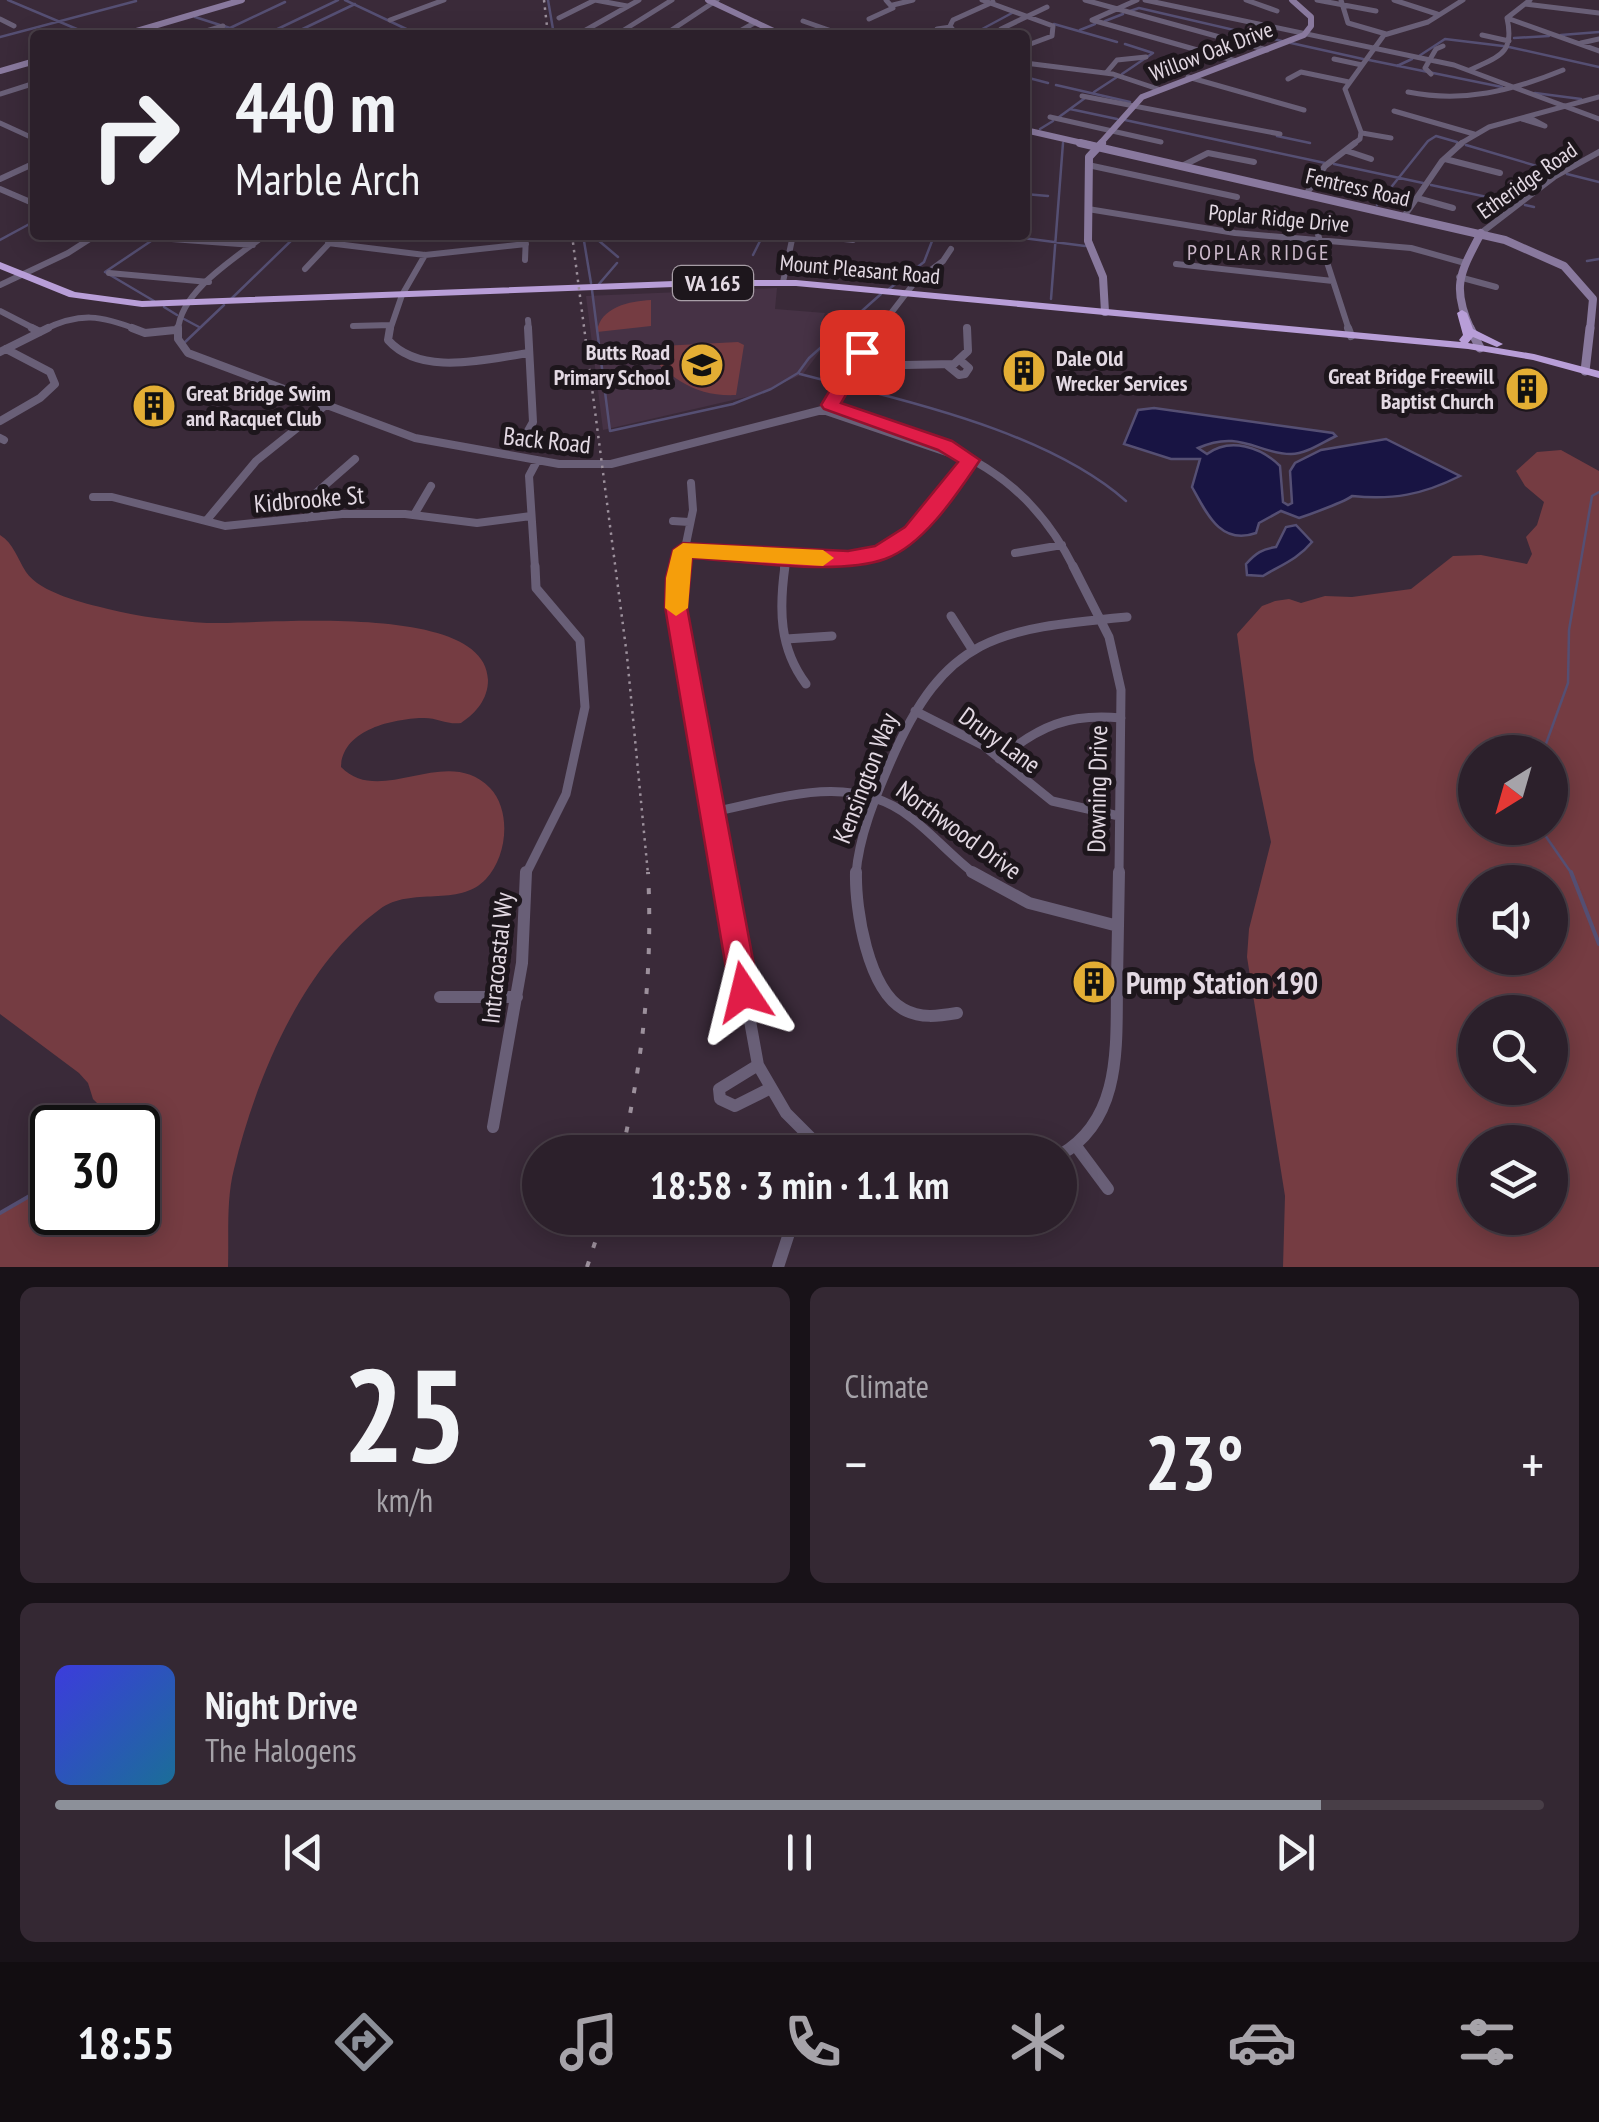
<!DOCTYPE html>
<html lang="en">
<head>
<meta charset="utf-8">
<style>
	:root { --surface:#2c202b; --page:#342833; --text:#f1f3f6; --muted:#a6a3a9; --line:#483e47; --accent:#8c9099 }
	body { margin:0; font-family:"PT Sans Narrow",sans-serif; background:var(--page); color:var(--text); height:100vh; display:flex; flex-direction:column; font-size:38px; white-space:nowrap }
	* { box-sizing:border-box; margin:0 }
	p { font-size:32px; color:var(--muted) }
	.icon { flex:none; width:55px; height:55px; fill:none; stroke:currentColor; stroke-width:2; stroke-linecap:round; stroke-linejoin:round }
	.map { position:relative; height:1267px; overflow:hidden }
	.drawer { display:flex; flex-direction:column; gap:20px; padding:20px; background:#181218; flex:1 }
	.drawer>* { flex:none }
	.top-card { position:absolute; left:30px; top:30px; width:1000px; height:210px; border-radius:10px; box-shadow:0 5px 25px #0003,0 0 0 2px var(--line); background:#2c202b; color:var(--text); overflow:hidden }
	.needle { width:65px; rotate:217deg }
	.tools { position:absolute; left:1458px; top:735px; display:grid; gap:20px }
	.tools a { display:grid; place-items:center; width:110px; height:110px; border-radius:50%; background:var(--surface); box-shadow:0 5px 25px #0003,0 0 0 2px var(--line); font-size:50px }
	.speed { position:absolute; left:30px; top:1105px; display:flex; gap:20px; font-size:50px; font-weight:700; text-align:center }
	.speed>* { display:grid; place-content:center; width:130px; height:130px; border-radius:50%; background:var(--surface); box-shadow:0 5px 25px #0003,0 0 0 2px var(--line); line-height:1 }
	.speed .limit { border:5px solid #111; border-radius:15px; background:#fff; color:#111 }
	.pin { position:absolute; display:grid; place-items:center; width:85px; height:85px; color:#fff; margin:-42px; border-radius:20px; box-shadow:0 5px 15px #0006 }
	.me { position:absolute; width:110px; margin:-55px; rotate:350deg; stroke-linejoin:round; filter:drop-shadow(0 0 8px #0008) }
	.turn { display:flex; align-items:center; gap:35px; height:210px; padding:0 40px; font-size:45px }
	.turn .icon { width:130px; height:130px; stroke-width:2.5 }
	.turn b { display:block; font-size:70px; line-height:85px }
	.big { font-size:75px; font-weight:700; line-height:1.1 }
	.drawer .tile { flex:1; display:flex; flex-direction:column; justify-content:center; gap:15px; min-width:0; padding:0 35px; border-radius:15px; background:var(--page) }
	.drawer .dial { align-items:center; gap:0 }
	.dial b { font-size:130px; line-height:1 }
	.song { display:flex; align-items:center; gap:30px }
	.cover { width:120px; height:120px; border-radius:15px; background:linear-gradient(135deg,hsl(240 70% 55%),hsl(200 70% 35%)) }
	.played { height:10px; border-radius:5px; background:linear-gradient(90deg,var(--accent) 85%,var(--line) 85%) }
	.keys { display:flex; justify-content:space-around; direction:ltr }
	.heat { display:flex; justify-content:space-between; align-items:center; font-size:55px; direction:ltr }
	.drawer .tiles { flex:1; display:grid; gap:20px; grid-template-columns:1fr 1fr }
	.tile:last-child { grid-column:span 2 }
	.trip { position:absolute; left:522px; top:1135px; width:555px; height:100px; border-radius:50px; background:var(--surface); box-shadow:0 5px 25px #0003,0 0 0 2px var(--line); font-weight:700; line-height:100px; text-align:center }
	.dock { display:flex; height:160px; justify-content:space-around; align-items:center; background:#120d11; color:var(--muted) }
	.dock .icon { width:70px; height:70px }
	.dock .selected { color:var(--accent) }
	.dock b { font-size:45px; color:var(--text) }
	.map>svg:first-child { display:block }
</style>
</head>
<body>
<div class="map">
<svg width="1599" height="1267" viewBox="0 0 1599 1267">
	<rect width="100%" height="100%" fill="#3a2a39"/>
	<!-- built -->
	<path fill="#463245" d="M777 288 775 309 825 313 822 321 847 325 827 342 803 374 755 395 603 430 586 296Z"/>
	<!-- green -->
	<path fill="#753c42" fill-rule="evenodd" d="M651 300V326L597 332C600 307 630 301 651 300Z
		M738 342 744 345 736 395C694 397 669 377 642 347Z
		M1561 450 1599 471V1267H1283L1285 1196 1247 957 1249 929 1271 842 1254 760 1237 634 1262 606 1275 601 1289 599 1301 603 1325 596 1352 597 1411 589 1453 556 1481 555 1527 564 1532 554 1526 537 1537 525 1544 502 1525 486 1516 471 1537 452ZM1475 752H1550V828H1475ZM1475 882H1550V958H1475ZM1475 1012H1550V1088H1475ZM1475 1142H1550V1218H1475Z
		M0 535C14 544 17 558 26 572 40 593 84 603 108 609 139 617 175 621 207 623 259 625 486 600 488 680 488 699 476 713 461 723 447 725 436 717 422 718 392 719 342 730 341 767 381 808 446 743 490 788 512 811 507 857 486 879 459 908 411 886 380 909 302 966 256 1078 234 1169 226 1200 229 1235 228 1267H0V1213L52 1183V1212H138V1128L113 1127 112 1118 93 1099 88 1083 79 1073 0 1014Z"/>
	<!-- water -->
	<path fill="#181443" stroke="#554f73" stroke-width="2.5" d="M1154 408 1333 433 1336 436C1323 442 1306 454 1291 454 1258 454 1240 429 1198 448L1207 454C1230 437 1261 447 1280 466L1283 502 1288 505 1292 503 1290 471 1295 463 1321 450 1386 439 1460 476C1422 495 1393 500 1352 496 1347 501 1308 515 1299 518L1281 511 1259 523 1256 533C1220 546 1206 512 1192 487L1200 459H1171L1124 444 1138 410Z
		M1296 525 1312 542C1298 559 1281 565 1263 576L1247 575 1246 564C1256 553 1262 549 1276 547L1286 527Z"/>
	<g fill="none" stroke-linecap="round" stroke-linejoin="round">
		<!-- stream-far1 -->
		<path stroke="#554f73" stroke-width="2.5" d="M8 0 91 35
			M345 0 419 35
			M548 0 554 35
			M1130 11 1139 8 1282 41
			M195 17 220 25
			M1105 21 1123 14
			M1054 24 1117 42
			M224 26 250 35
			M230 28 285 2
			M1080 30 1095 24
			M265 35 338 0
			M290 35 355 4
			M971 35 1012 13
			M1561 35 1599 32
			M0 37 136 1
			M1514 38 1549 36
			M1291 43 1363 59
			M1509 47 1599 67
			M1419 56 1445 39 1503 46
			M1369 60 1502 87
			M1397 66 1412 59
			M1122 74 1153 53 1125 44
			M1025 77 1048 83
			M1056 85 1130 102
			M1094 92 1117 77
			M1535 93 1581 99
			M1070 109 1117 119
			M1059 117 1085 98
			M1125 120 1325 163
			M1040 129 1053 121
			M1277 136 1310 143
			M1466 145 1557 172
			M1334 164 1423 183
			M1567 174 1599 182
			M1431 185 1515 203
			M1025 194 1048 196
			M1377 205 1428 141 1436 136 1457 142
			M1525 205 1534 207
			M583 235 591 283
			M603 235 598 240 618 257
			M923 235H939
			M992 235 1011 237
			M1023 238 1085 246
			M154 239 105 272 154 301
			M0 240 35 221
			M753 255 763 235
			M1587 261 1599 259
			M599 284 617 263
			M889 289 924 262 934 236
			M592 290 610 431 733 404 771 389 798 373 809 358 881 294
			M1051 299 1063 143
			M230 300 297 235
			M164 307 177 315
			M184 319 199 327
			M183 344 224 305
			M800 374 839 384
			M848 386C937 408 1057 440 1126 501
			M1543 752 1568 683 1569 630 1592 496 1599 492
			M1540 828 1572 874"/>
		<!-- stream -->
		<path stroke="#554f73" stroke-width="4" d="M1571 872 1599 944
			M0 1213 52 1183"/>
		<!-- street-far4 -->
		<path stroke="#695f77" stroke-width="5" d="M595 0 627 6
			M982 0 1053 26 1052 36 1025 46
			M1085 0 1267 50
			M1137 0 1092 20 1236 61
			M1145 0 1454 65 1599 119
			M1246 0 1277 11
			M1317 0 1376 11
			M1341 0 1348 23 1386 34
			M1394 0 1437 14
			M1525 4 1599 13
			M893 5 913 0
			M559 18 595 0
			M1507 18 1599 51
			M0 19 14 26
			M869 19 893 8 886 0
			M390 20 444 0
			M803 21 843 35
			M951 27 937 29 952 30
			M1001 29 1047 7
			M384 34 393 35
			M193 35 223 26
			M577 35 639 0
			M616 35 672 0
			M664 35 717 0
			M733 35 756 22
			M957 35 950 26 953 20 993 2
			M1482 35 1509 41
			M1581 43 1599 39
			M1334 59 1362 65
			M1025 63 1113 74 1158 89
			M1470 70C1499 56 1515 54 1507 18L1530 0
			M1106 73 1117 60 1146 57
			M1431 74 1425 68 1436 49 1443 46
			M1188 77 1304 110
			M1288 79 1301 72 1349 82
			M1408 92C1463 103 1512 91 1563 70
			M0 94 35 83
			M1082 96 1280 134
			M1394 111 1474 134
			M1050 117 1161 142
			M1522 119 1545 126 1530 118
			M0 123 35 139
			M1362 133 1391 138
			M1352 145 1360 139 1361 132 1345 89 1384 35 1428 22 1463 0
			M1458 145 1489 127 1599 97"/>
		<!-- street-far3 -->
		<path stroke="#695f77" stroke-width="6" d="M1347 151 1371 159
			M1445 159 1500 173
			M1088 165 1237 197
			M1184 165 1208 153 1254 162
			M0 179 35 163
			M0 189 35 204
			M1307 193 1325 166 1355 143
			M1417 198 1453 208
			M1088 209 1235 233 1411 248 1465 263
			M1405 215 1442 161 1462 143
			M1312 216 1349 330
			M1481 233 1554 177 1599 152
			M807 235 853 240
			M158 238 253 245
			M328 243 425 255 526 244
			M525 260 526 235
			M1176 264 1333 281
			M305 269 337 235
			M109 273 209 282
			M1459 277 1496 287
			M783 282 793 235
			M0 285 68 253 96 235
			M0 311 37 330
			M528 320 529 330
			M353 326 391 325
			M43 330C80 312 101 315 138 330
			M178 330C181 290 236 258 265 235
			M390 330 402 295 425 255
			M878 330 915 282 943 261 951 249"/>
		<!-- street-far2 -->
		<path stroke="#695f77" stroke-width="8" d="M32 328 40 332
			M132 328 145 333 175 330
			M178 328V339L188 353 415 438 559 464H611L826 409 880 328
			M390 328 388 340C421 377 485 359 529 353
			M1348 328 1351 336
			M0 352 48 328
			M855 366 954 364 968 351 967 328
			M948 366 959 375 965 374 969 368 961 361
			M830 405C938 443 1019 458 1074 568
			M823 410 970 460
			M0 421 40 398 55 384 50 372 6 349
			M0 438 4 440
			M524 438 533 422 528 328
			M93 497H112L225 526 342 514H405L477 523 531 516
			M414 515 431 486
			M307 518 316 493 355 459
			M206 521 256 461 326 405
			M673 521 689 522
			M683 550C742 555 848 576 900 544 930 525 948 487 970 460
			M1015 553 1062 545
			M535 568 529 476 537 461
			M681 568 693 510 691 483
			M784 568 786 556"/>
		<!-- street-far1 -->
		<path stroke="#695f77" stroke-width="9" d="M682 566 676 607 724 874
			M785 566C779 609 779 648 806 684
			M1073 566 1109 637 1121 690 1119 874
			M951 616 972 649
			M786 639 832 636
			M915 711 984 746 1052 801 1119 816
			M999 759C1039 726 1069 713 1121 718
			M713 812C779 799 851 771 910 817 933 834 952 857 975 874
			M526 874 566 794 585 707 580 640 536 588 535 566
			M856 874C859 836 875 798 890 763 945 635 997 629 1127 617"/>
		<!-- street -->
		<path stroke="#695f77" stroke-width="12" d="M723 872 758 1065 786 1113 825 1152
			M856 872C855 910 868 989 903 1009 920 1019 939 1016 957 1013
			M972 872 1029 903 1118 926
			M440 997H517
			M758 1065 719 1089 720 1099 735 1106 769 1089
			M493 1127 522 963 526 872
			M1076 1146 1108 1189
			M1060 1155C1123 1119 1116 1044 1117 981 1118 944 1118 908 1119 872
			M778 1267 794 1218"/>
		<!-- secondary-far2 -->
		<path stroke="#89799e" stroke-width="6" d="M708 0 782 35
			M123 35 242 0
			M0 71 35 61
			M1025 130 1091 145
			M1099 145 1142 97 1304 35 1311 26V17L1292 0"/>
		<!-- secondary-far1 -->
		<path stroke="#89799e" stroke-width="8" d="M1080 143 1505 240 1564 266 1593 299 1590 330
			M1102 143 1089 157 1088 241 1103 277 1105 312
			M1471 330C1451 287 1460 273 1481 233"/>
		<!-- secondary -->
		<path stroke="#89799e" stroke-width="9" d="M1470 328 1480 348
			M1585 371 1590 328"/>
		<!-- highway -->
		<path fill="#b89ed8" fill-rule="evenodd" d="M0 262 75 292 142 301 701 280H796L1461 342 1459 340 1463 335 1457 313 1462 310 1467 313 1473 329 1503 344 1497 347 1473 337 1468 343 1534 354 1599 371V378L1533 360 1468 349 796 286H701L142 307 69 297 0 269Z"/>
		<!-- rail-far1 -->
		<path stroke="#9c909c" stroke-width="2.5" stroke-dasharray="2.5 5" stroke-linecap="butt" d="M544 0 548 35
			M572 235 627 656 648 874"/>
		<!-- rail -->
		<path stroke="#9c909c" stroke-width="4" stroke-dasharray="6 14" stroke-linecap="butt" d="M622 1152C643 1059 653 968 648 872
			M587 1267 603 1218"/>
	</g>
	<!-- route -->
	<path fill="#e11d48" stroke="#92132f" stroke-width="2.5" d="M862 347 871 352 841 403 952 441 980 460C957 494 924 545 885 559 838 576 744 561 692 558L687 607 759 992 755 1003 744 1007 734 1003 730 992 665 607 666 578 673 550 683 543 848 551 875 546 905 527 958 462 938 450 824 409 821 405 853 352Z"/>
	<!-- slow -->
	<path fill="#f59e0b" d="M683 543 823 550 834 558 823 566 692 558 688 608 676 616 665 608 666 578 673 550Z"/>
	<!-- icons -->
	<defs>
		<symbol id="school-disc" viewBox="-11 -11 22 22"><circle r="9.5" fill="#e3ae34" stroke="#1d161c"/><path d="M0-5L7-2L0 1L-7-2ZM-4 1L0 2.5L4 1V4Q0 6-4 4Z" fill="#111"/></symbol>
		<symbol id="building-disc" viewBox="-11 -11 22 22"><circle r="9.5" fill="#e3ae34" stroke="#1d161c"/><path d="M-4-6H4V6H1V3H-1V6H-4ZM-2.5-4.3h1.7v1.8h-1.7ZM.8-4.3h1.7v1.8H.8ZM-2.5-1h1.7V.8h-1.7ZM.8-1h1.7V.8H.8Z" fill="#111"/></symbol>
	</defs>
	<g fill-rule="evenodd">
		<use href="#school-disc" x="677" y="340" width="50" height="50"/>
		<use href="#building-disc" x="999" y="346" width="50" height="50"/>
		<use href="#building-disc" x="1502" y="364" width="50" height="50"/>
		<use href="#building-disc" x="129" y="381" width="50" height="50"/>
		<use href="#building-disc" x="1069" y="957" width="50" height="50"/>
	</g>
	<g text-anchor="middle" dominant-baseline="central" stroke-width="10" stroke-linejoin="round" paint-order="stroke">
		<!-- far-street labels -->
		<g font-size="22" fill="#e3d9e3" stroke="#1d161c">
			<text transform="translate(1211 51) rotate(-21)">Willow Oak Drive</text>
			<text transform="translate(1527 180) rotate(-35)">Etheridge Road</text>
			<text transform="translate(1358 187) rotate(13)">Fentress Road</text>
			<text transform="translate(1279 218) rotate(5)">Poplar Ridge Drive</text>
			<text transform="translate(860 269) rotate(5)">Mount Pleasant Road</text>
		</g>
		<!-- far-neighbourhood labels -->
		<g font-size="22" letter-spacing="2.5" fill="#cbb8ca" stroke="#1d161c">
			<text x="1259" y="252">POPLAR RIDGE</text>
		</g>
		<!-- shield labels -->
		<rect fill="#1d161c" stroke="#a89ea7" stroke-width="2.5" x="673" y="266" width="80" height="34" rx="8"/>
		<g font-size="22" font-weight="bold" fill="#e3d9e3">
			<text x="713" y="283">VA 165</text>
		</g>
		<!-- far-poi labels -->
		<g font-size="22" font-weight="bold" fill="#e3d9e3" stroke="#1d161c" text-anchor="end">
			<text x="670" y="352">Butts Road<tspan x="670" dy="25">Primary School</tspan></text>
			<text x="1056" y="358" text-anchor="start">Dale Old<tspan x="1056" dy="25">Wrecker Services</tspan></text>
			<text x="1494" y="376">Great Bridge Freewill<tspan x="1494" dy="25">Baptist Church</tspan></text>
			<text x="186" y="393" text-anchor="start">Great Bridge Swim<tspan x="186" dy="25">and Racquet Club</tspan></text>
		</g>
		<!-- street labels -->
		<g font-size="25" fill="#e3d9e3" stroke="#1d161c">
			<text transform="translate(547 440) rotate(6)">Back Road</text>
			<text transform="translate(309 499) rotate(-5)">Kidbrooke St</text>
			<text transform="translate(1000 740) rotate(36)">Drury Lane</text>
			<text transform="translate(865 778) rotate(-69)">Kensington Way</text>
			<text transform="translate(1097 789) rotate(-89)">Downing Drive</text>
			<text transform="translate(959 830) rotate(36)">Northwood Drive</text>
			<text transform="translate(497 958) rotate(-84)">Intracoastal Wy</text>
		</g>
		<!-- near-poi labels -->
		<g font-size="30" font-weight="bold" fill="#e3d9e3" stroke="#1d161c" text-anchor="start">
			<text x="1126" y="982">Pump Station 190</text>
		</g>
	</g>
</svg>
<div class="tools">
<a><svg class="needle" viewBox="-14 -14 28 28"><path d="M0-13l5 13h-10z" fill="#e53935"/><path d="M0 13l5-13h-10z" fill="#a6a3a9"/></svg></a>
<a><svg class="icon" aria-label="sound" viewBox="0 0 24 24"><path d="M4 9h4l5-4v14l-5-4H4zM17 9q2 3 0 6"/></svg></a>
<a><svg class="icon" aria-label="search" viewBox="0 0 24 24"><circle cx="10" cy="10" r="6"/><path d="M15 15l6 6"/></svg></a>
<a><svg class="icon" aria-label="layers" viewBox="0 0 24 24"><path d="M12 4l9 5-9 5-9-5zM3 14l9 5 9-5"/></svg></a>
</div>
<div class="speed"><div class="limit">30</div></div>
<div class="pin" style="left:862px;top:352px;background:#d93025"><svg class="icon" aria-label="arrive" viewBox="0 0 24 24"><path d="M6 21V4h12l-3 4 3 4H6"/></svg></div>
<svg class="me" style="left:744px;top:992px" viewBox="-20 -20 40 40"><path d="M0-17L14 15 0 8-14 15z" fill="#e11d48" stroke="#fff" stroke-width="4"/></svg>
<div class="trip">18:58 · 3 min · 1.1 km</div>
<div class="top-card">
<div class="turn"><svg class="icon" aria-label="right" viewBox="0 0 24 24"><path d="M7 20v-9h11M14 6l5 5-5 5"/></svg><div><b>440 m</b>Marble Arch</div></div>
</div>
</div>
<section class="drawer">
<div class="tiles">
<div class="tile dial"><b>25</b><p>km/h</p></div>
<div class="tile"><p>Climate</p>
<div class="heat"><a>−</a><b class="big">23°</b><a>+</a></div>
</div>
<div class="tile">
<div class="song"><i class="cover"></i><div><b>Night Drive</b><p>The Halogens</p></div></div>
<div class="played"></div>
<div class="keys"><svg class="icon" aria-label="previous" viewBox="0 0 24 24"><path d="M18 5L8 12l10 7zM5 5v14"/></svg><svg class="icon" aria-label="pause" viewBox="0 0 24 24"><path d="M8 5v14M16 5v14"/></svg><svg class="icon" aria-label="next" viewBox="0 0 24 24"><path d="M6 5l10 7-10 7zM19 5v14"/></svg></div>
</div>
</div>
</section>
<nav class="dock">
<b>18:55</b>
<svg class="icon selected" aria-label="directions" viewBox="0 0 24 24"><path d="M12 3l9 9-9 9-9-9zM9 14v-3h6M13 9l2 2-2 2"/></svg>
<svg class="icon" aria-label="music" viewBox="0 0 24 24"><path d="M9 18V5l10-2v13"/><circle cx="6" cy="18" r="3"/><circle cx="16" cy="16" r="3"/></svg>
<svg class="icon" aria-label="phone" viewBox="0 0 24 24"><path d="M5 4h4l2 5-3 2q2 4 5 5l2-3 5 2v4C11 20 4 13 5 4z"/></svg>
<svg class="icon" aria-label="climate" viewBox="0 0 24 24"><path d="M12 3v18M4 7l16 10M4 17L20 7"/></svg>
<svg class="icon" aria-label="car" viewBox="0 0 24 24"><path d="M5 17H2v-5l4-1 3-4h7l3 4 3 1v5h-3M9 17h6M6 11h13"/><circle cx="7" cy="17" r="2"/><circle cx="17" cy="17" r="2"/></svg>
<svg class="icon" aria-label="filters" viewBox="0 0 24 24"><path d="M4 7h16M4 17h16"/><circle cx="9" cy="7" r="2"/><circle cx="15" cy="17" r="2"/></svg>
</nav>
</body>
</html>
